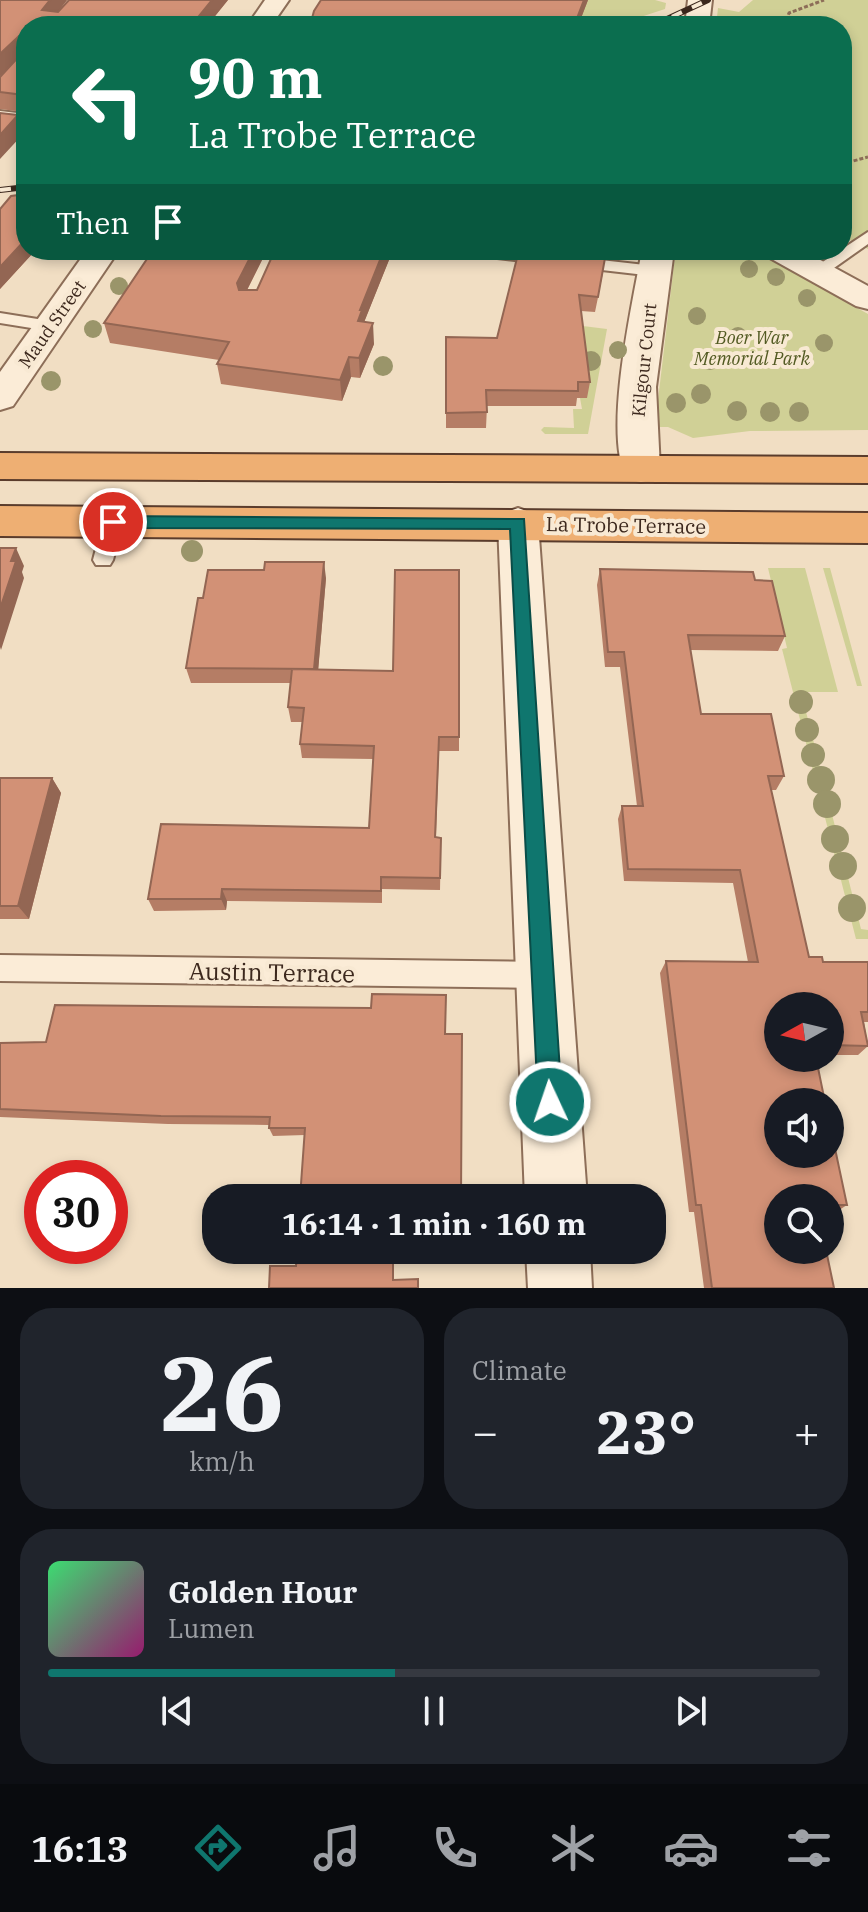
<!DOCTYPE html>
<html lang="en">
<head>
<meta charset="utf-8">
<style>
	:root { --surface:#171b24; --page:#20242c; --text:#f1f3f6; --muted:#9ea1a6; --line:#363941; --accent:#0f766e }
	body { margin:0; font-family:"IBM Plex Serif",serif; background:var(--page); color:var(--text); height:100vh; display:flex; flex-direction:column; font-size:30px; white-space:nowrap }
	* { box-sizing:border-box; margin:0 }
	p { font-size:26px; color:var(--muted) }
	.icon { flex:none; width:44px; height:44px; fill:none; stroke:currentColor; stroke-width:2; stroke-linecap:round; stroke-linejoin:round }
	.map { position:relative; height:1288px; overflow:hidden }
	.drawer { display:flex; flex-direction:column; gap:20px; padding:20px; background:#0d0f14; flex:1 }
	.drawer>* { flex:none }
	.guide { position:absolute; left:16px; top:16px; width:836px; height:244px; border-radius:32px; box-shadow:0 4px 12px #0003; background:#0b6e4f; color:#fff; overflow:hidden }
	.needle { width:52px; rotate:262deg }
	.fabs { position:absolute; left:764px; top:992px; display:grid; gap:16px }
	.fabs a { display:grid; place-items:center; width:80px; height:80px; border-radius:50%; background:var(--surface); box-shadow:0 4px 12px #0003; font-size:40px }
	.speed { position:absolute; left:24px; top:1160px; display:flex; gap:16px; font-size:40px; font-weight:700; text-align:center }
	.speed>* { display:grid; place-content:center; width:104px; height:104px; border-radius:50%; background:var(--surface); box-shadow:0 4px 12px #0003; line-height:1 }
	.speed .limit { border:12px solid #d22; background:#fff; color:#111 }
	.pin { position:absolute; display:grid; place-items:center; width:68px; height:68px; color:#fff; margin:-34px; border:4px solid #fff; border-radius:50%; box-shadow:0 2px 8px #0007 }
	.me { position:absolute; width:88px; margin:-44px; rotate:357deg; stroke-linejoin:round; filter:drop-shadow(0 0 6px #0008) }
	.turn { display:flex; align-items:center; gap:28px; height:168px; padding:0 40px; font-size:36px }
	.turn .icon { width:104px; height:104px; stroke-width:2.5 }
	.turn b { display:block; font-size:56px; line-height:68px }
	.then { display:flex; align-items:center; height:76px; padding:0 40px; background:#0003; gap:16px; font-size:30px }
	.big { font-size:60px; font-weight:800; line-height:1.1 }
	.drawer .tile { flex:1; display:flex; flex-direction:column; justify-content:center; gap:12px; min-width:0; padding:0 28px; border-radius:32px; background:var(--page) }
	.drawer .dial { align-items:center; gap:0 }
	.dial b { font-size:104px; line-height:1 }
	.song { display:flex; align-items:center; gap:24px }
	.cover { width:96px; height:96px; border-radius:12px; background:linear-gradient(135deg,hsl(140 70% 55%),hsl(320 70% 35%)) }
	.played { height:8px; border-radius:4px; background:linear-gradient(90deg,var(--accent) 45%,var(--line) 45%) }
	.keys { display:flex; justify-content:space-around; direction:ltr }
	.heat { display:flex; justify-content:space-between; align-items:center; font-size:44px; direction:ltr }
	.drawer .tiles { flex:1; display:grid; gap:20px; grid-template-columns:1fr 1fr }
	.tile:last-child { grid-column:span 2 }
	.trip { position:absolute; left:202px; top:1184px; width:464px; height:80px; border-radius:32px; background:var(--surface); box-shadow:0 4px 12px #0003; font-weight:800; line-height:80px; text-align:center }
	.dock { display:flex; height:128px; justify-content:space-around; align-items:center; background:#090b0e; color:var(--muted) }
	.dock .icon { width:56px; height:56px }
	.dock .active { color:var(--accent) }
	.dock b { font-size:36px; color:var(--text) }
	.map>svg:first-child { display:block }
</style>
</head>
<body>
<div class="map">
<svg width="868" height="1288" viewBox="0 0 868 1288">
	<rect width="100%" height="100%" fill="#f1dec3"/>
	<!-- green -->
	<path fill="#d0d096" d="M564 0H655L666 3 665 9 613 26 556 22Z
		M753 0H868V249L842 236V26H716L718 8 739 12Z
		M682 250H753L868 314V430L750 431 693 438 668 427H658L656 417 675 256Z
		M575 325 607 329 588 434H545L541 430 544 427 574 428 573 409H582L580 398 587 397Z
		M768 568H805L838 692H801L861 929 868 930V939H856L782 649 787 648Z
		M823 568H830L862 686H857Z"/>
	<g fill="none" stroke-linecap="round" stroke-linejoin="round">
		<defs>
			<path id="service" d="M868 232V244L824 275H812V269Z
				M463 250H512L654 266 662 271 654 276 471 255Z
				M0 313 50 321 58 326 50 331 0 323Z
				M113 515 120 517 123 522 113 560 110 565H96L93 560 103 522 106 517Z
				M0 955 543 962 553 965 557 975 553 985 543 988 0 981Z"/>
			<path id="minor" d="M265 0H289L271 26H247Z
				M0 111 26 114V130L0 127Z
				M87 250H119L13 406 0 410V372Z
				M642 250H674L656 387 660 469 655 479 641 482 627 479C602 435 633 301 642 250Z
				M518 508 532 513 538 523 587 1198H525L498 523 504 513Z
				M526 1250H590L592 1288H528Z"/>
			<path id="tertiary" d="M688 0H712L709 26H685Z
				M763 250H802L868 286V309L856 306 768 257Z"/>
			<path id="trunk" d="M0 453 868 457V483L0 479Z
				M0 506 868 513V543L0 536Z"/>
		</defs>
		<!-- service casing -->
		<use href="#service" stroke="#8d6e58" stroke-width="4"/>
		<!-- minor casing -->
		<use href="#minor" stroke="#8d6e58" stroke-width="4"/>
		<!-- tertiary casing -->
		<use href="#tertiary" stroke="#8d6e58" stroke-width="4"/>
		<!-- trunk casing -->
		<use href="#trunk" stroke="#5a3c2c" stroke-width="4"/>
		<!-- path -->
		<path stroke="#8d6e58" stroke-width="3" stroke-dasharray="4 2" stroke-linecap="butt" d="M642 19 638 22 647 21 656 26
			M784 26 789 13 824 0
			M842 164 868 157"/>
		<!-- service -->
		<use href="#service" fill="#fbecd7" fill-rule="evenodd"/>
		<!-- minor -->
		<use href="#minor" fill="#fbecd7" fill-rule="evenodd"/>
		<!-- tertiary -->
		<use href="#tertiary" fill="#fbecd7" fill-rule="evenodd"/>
		<!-- trunk -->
		<use href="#trunk" fill="#eeaf73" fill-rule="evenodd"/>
		<defs>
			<path id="rail" d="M652 26 708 0
				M0 190 26 187"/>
		</defs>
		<!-- rail casing -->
		<use href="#rail" stroke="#3c281d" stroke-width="6"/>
		<!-- rail -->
		<use href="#rail" stroke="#f8e9d3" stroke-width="4" stroke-dasharray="11" stroke-linecap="butt"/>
	</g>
	<!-- trees -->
	<g fill="#9a956a">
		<circle cx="749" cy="269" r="9"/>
		<circle cx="776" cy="277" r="9"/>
		<circle cx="119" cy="286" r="9"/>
		<circle cx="807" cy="298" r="9"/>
		<circle cx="697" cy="316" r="9"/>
		<circle cx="93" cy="329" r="9"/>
		<circle cx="738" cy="336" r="9"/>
		<circle cx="824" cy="343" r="9"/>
		<circle cx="618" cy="350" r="9"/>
		<circle cx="710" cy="360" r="10"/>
		<circle cx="591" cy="361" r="10"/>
		<circle cx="383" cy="366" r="10"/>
		<circle cx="51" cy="381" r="10"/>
		<circle cx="701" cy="394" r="10"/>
		<circle cx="676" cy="403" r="10"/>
		<circle cx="737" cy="411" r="10"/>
		<circle cx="770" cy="412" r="10"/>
		<circle cx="799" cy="412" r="10"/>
		<circle cx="192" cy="551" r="11"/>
		<circle cx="801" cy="702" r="12"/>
		<circle cx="807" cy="730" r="12"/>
		<circle cx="813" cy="755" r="12"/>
		<circle cx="821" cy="780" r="14"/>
		<circle cx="827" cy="804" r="14"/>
		<circle cx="835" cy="839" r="14"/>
		<circle cx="843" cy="866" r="14"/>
		<circle cx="852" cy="908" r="14"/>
	</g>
	<!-- wall -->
	<path fill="#b57d65" d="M0 0H67L58 11 228 0 207 26H26V118L24 112 0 109V92L9 67 0 76Z
		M321 0H588L578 26H297L311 22Z
		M0 209 26 250H46L43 254 33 253 0 289Z
		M153 250H267L247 290H257L393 250 364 322 374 344 360 378 351 377 342 401 221 384 217 364 219 360 110 343 104 323Z
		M539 250H608L606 258Z
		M603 273 595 312 581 311 590 382 587 398H577L576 406H487L486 428H446V337L497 338Z
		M600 569 755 580 785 636 778 651 690 650 701 714 784 776 776 790H771L809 957 823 962 868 964V1022H864L868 1046 858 1055H830V1006H778L847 1205 836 1212H830V1198H778L834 1288H704L694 1212H689L660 973 666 961 748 962 733 883 624 881 618 819 622 806H637L620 667H605L597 585Z
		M326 578 318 670 459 737V751H439L436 837 441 838 440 890 382 889V903L227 901 226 910 154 911 148 899 369 828 373 759 302 758 300 744 302 722H291L288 707 291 683H191L186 668Z
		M0 778H52L61 793 29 919H0Z
		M446 995 305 1135 273 1136 269 1128V1125L168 1124 0 1117V1043L46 1042 371 1008Z"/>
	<!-- shaded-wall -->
	<path fill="#936653" d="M50 0H67L47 26 42 10Z
		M212 0H228L207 26H191Z
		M584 0H588L578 26H574Z
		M19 36 24 53 0 76V54Z
		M18 115 24 133 0 159V135Z
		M26 239V250H32L33 253 0 289V267Z
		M254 250H267L240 304 237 283Z
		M384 250H393L363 325 358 321 360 310Z
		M373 323 374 344 360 378 359 358Z
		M349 357 351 377 342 401 340 380Z
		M16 548 24 566 22 572 24 578 1 650 0 647V609L11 561Z
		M324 562 326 578 317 684 314 669Z
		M52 778 61 793 29 919 18 906Z
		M222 889 227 901 226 910 221 899Z"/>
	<!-- building -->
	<path fill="#d29176" stroke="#936653" stroke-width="2" d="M0 0H50L42 10 58 12 69 0H212L191 26H26V107L24 110 23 95 0 92V77L23 52V36H19L0 54Z
		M321 0H584L574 26H463L439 23 438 26H395L367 24 366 26H297L301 21 311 22 314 11Z
		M0 113 18 115 0 135Z
		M26 194V239L0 267V209L11 196Z
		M153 250H254L237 283 239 290H257L275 250H384L360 310H362L358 321 373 323 359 358 349 357 340 380 217 364 229 342 104 323Z
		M519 250H538L605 258 598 297 579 295 590 382H578V391L486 390 487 412 446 413V337L497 338Z
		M0 548H16L11 561H16L0 609Z
		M265 562H324L314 669 186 668 198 598H203L208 570H264Z
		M600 569 753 572 755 580 772 581 785 636 688 635 701 714H771L784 776H768L809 957H822L823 962H868V1012H861L868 1046 830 1045V1006H778V1058H816L825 1102H778V1154H830V1125L847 1205H830V1198H778V1250H826L834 1288H712L701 1205H696L666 961 758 962 740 870 628 869 622 806H643L624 652H608Z
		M395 570H459V737H439L435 837 441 838 440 878 381 877V891L222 889 221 899H148L161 824 369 828 374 746 300 744 304 708 288 707 292 669 393 671Z
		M0 778H52L18 906H0Z
		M372 994 446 995 445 1034H462L461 1198H300L305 1128H269L270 1117 161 1116 0 1109V1043L46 1042 55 1005 371 1008Z
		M297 1250H393V1280L418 1279V1288H269L270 1266H296Z"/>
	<!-- route -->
	<path fill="#0f766e" stroke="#0a4d48" stroke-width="2" d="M113 516 524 519 562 1102 559 1111 550 1114 542 1111 538 1102 510 529 113 528 104 522Z"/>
	<g text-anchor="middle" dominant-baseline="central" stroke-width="8" stroke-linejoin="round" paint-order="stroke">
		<!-- far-street labels -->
		<g font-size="18" fill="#3c281d" stroke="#f8e9d3">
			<text transform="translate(52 324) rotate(-55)">Maud Street</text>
			<text transform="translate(644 360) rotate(-84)">Kilgour Court</text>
		</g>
		<!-- far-park labels -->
		<g font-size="18" font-style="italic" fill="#525a22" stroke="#f8e9d3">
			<text x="752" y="337">Boer War<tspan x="752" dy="21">Memorial Park</tspan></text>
		</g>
		<!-- street labels -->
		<g font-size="20" fill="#3c281d" stroke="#f8e9d3">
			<text transform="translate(626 525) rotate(1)">La Trobe Terrace</text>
		</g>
		<!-- near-street labels -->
		<g font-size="24" fill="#3c281d" stroke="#f8e9d3">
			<text transform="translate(272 972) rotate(1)">Austin Terrace</text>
		</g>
	</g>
</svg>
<div class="fabs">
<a><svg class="needle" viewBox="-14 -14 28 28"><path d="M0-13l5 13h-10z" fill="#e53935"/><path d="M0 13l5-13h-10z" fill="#9ea1a6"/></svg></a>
<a><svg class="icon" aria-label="sound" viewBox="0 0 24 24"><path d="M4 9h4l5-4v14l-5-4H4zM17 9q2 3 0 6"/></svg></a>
<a><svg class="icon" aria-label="search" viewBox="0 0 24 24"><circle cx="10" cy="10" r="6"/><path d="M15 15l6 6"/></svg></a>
</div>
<div class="speed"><div class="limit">30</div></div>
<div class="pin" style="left:113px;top:522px;background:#d93025"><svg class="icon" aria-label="arrive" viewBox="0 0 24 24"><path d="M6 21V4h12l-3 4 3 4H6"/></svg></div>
<svg class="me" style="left:550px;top:1102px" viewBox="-20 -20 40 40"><circle r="17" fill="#0f766e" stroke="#fff" stroke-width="3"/><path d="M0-11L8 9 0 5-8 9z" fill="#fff"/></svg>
<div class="trip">16:14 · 1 min · 160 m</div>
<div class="guide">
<div class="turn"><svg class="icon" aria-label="left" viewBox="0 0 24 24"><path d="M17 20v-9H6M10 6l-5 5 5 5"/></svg><div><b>90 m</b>La Trobe Terrace</div></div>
<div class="then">Then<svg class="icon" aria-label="arrive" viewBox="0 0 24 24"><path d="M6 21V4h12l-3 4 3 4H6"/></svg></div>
</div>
</div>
<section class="drawer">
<div class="tiles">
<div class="tile dial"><b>26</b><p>km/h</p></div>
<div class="tile"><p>Climate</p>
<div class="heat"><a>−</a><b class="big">23°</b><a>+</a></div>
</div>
<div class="tile">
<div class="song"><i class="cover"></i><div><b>Golden Hour</b><p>Lumen</p></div></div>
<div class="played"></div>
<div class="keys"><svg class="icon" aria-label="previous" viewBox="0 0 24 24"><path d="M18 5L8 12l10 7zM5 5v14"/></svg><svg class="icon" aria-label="pause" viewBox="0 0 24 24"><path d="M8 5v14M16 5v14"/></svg><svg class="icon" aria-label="next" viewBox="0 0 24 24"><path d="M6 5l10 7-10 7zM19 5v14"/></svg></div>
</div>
</div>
</section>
<nav class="dock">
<b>16:13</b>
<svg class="icon active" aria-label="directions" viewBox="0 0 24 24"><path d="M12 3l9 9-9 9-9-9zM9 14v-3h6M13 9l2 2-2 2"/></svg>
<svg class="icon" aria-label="music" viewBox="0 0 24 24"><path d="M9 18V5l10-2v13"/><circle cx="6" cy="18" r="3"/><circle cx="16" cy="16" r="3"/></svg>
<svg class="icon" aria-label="phone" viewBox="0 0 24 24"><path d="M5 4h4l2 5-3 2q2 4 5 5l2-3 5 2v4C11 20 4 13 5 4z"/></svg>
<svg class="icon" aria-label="climate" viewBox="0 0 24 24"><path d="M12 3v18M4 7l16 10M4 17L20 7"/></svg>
<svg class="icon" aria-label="car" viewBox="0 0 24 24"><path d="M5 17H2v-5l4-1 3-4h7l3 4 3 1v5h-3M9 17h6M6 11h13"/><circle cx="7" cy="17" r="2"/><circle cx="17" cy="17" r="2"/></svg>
<svg class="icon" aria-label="filters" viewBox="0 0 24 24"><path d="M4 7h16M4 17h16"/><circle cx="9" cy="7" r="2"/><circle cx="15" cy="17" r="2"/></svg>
</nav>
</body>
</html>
